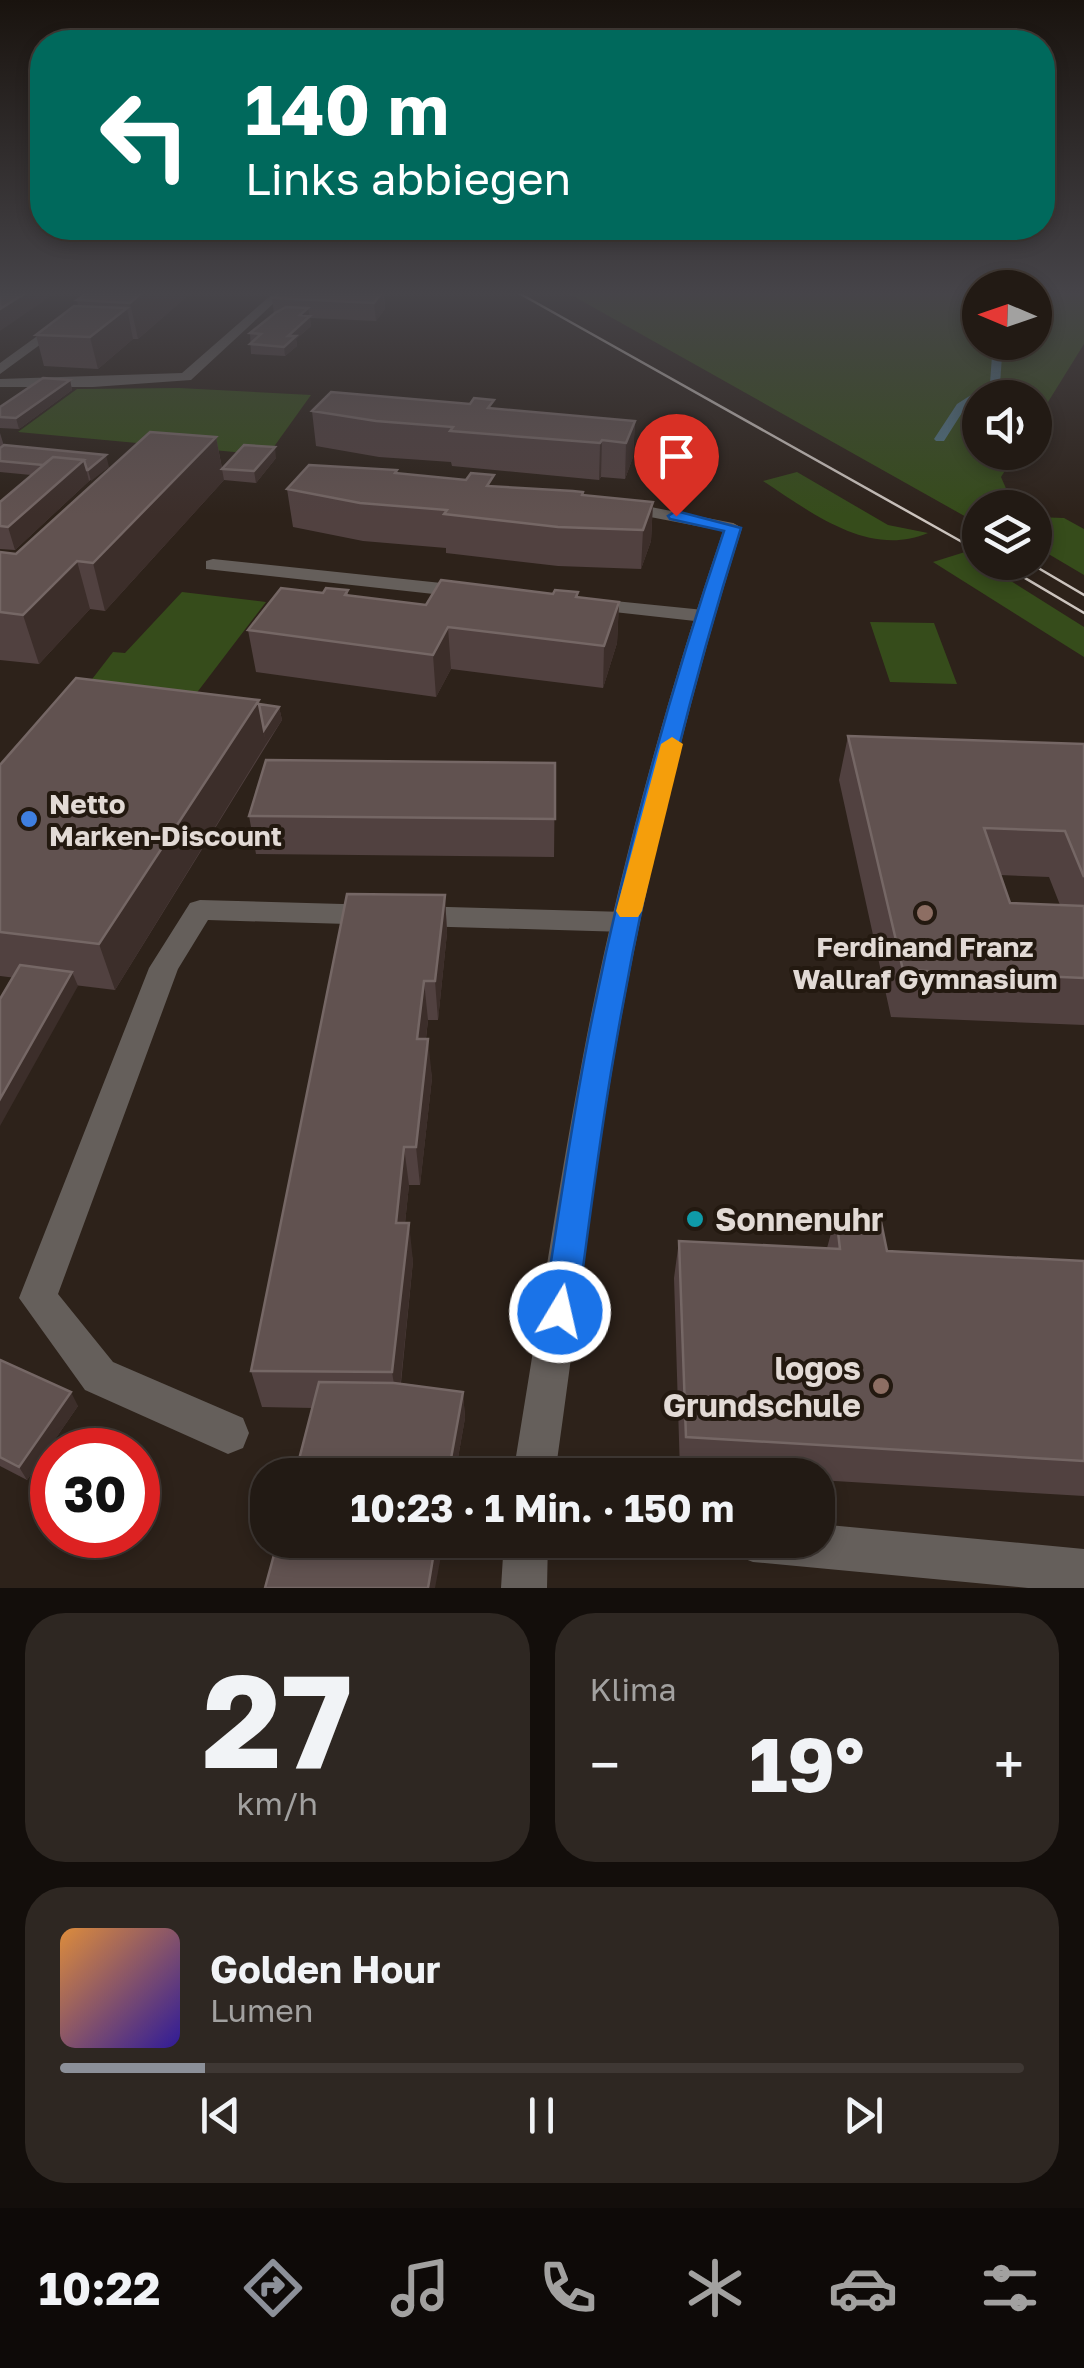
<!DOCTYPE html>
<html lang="de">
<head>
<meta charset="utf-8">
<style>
	:root { --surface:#221a14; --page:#2e2722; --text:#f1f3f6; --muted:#a2a1a0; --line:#3f3834; --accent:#8c9099 }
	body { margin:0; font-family:"Golos Text",sans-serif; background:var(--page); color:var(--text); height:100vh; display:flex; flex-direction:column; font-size:38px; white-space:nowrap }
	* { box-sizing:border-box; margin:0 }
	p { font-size:32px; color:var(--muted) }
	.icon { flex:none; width:55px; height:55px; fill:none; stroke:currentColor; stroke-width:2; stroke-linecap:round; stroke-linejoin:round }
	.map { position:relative; height:1588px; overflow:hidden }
	.drawer { display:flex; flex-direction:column; gap:25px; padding:25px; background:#130e0b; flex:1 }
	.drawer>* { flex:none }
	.top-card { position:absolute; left:30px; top:30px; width:1025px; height:210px; border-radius:40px; box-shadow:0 5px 15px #0003,0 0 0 2px var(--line); background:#00695c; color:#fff; overflow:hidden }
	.needle { width:65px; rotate:272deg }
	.buttons { position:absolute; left:962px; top:270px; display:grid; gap:20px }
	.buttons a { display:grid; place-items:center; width:90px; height:90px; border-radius:50%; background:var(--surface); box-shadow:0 5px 15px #0003,0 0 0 2px var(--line); font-size:50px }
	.speed { position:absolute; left:30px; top:1428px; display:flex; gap:20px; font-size:50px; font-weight:700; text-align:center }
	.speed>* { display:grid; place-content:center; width:130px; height:130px; border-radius:50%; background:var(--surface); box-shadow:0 5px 15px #0003,0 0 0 2px var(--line); line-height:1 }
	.speed .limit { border:15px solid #d22; background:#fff; color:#111 }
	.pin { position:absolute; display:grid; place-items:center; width:85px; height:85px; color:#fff; margin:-102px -42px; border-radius:50% 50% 50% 0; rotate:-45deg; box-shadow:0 0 10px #0007 }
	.pin .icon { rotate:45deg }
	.me { position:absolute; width:110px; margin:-55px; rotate:9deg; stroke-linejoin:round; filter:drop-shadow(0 0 8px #0008) }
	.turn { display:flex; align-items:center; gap:35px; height:210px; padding:0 50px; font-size:45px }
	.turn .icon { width:130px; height:130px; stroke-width:2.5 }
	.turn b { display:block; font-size:70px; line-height:85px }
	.big { font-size:75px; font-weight:700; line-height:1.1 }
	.drawer .widget { flex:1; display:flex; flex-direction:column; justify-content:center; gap:15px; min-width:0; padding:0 35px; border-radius:40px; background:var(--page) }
	.drawer .dial { align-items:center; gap:0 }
	.dial b { font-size:130px; line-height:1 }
	.song { display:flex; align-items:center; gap:30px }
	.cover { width:120px; height:120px; border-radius:15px; background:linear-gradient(135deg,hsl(30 70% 55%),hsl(250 70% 35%)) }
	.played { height:10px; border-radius:5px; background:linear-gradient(90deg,var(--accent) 15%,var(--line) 15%) }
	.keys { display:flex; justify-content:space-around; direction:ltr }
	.heat { display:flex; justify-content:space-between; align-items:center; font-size:55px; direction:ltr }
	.drawer .tiles { flex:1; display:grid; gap:25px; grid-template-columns:1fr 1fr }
	.widget:last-child { grid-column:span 2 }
	.trip { position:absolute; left:250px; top:1458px; width:585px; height:100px; border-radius:40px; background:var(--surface); box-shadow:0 5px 15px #0003,0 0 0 2px var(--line); font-weight:700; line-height:100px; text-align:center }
	.menu { display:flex; height:160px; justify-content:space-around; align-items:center; background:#0e0a08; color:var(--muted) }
	.menu .icon { width:70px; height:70px }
	.menu .on { color:var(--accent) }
	.menu b { font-size:45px; color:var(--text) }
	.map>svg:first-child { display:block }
</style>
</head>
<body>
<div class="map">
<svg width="1084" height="1588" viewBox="0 0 1084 1588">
	<rect width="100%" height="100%" fill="#2d221a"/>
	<!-- green -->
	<path fill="#364c1b" d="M566 292H980V342H1035V292H1084V344L1035 423V398H980V452L1016 453 1001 477 1008 493 968 518Z
		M179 388 311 395 268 455 18 432 77 389Z
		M797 472 888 525 928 533C869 558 812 513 763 481Z
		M1035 517 1064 518 1084 529V575L1035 546Z
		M965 552 1084 627V657L933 562Z
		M182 592 266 602 189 703 86 687 113 652 125 653Z
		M870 622 934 623 957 684 890 682Z"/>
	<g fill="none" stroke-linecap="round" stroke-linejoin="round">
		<!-- stream -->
		<path fill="#507382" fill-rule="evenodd" d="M993 342H1003L1000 384 965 408 944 441H936L934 439 957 404 990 383Z"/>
		<!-- lane -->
		<path fill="#655f5b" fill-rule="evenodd" d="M271 295 277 299 275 302 191 380 93 387H0V379L182 373Z
			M620 501 733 523 742 528 733 533 614 510V502Z
			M213 559 470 586 480 592 470 598 206 569V561Z
			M585 598 704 610 714 616 704 622 578 608 575 604Z
			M200 900 626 912 636 915 640 922 636 929 626 932 208 920 178 969 58 1294 113 1362 243 1418 249 1433 243 1448 228 1454 85 1390 19 1298 149 968 190 903Z
			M818 1524 1084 1549V1588H1028L753 1562 737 1556 731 1540H818Z"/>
		<!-- street -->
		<path fill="#655f5b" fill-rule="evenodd" d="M98 292H112L0 374V363Z
			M733 523 742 528C688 699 646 876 615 1053 591 1193 575 1335 555 1475H513C536 1335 557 1195 583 1056 616 881 666 697 724 528Z
			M504 1540H548L547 1588H501Z"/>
		<!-- tram -->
		<path stroke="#ccc4be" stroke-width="2.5" d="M517 292 980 552
			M998 562 1084 613
			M1028 562 1084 595"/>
	</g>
	<!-- wall -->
	<path fill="#514140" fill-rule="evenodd" d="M88 292H192L138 339H133L98 369 44 366 36 335 78 306 77 300Z
		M384 292 385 309 376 321 310 318 311 326 296 339 297 346 285 356 251 354 250 333 274 314 272 298Z
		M70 380 72 390 19 429 0 428V417Z
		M494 409 635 421 633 457 625 479 601 477 599 480 452 466 451 462 379 457 316 446 312 411Z
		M0 433 4 446 109 467 89 481 15 550 0 549V502L31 475 0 472Z
		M216 437 222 468 276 458 256 483 224 480 105 611 90 609 39 664 0 660V552L16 554Z
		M397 470V473L494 486 583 492V496L653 502 651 541 641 569 558 566 446 553V548L363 541 293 527 287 489Z
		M348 590V596L426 605 578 592V597L619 602 617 643 603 688 451 669 436 697 256 672 248 630 323 593Z
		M259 704 279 707 282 720 115 990 0 976V765Z
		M848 736 1084 744V1025L891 1017 839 780ZM1000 875 1049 877 1060 905 1010 903Z
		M555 763 554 857 256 854 249 816Z
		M445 895 447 933 438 1020H428L426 1039 432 1078 420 1185H409L405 1223 413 1261 401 1383 463 1392 465 1418 455 1475H295L313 1408 262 1407 251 1371Z
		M836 1215 887 1251 1084 1261V1496L818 1480V1475H729L680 1472 674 1278 679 1241 827 1248Z
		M0 1360 78 1406 27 1480 0 1466Z"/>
	<!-- shaded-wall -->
	<path fill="#3c2e2a" d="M27 292H57L0 331V309Z
		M143 292H192L138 339 130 303Z
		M382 292 385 309 376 321 374 303Z
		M127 308 133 339 98 369 90 337Z
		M308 308 311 326 296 339 297 346 285 356 284 347 288 336 300 315Z
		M70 380 72 390 19 429 16 418Z
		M635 421 633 457 625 479 626 443Z
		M216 437 224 480 105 611 93 563Z
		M602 440 601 477 599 480 600 443Z
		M275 447 276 458 256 483 254 471Z
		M106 455 109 467 91 481 88 470Z
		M84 460 89 481 15 550 8 527Z
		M653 502 651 541 641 569 643 530Z
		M77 561 90 609 39 664 23 615Z
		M619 602 617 643 603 688 604 646Z
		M448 627 451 669 436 697 433 655Z
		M259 700 266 744 115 990 99 944Z
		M279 707 282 720 266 744 264 730Z
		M445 895 447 933 438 1020 435 981Z
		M72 972 78 986 0 1126V1099Z
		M424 981 428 1020 421 1078 417 1039Z
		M428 1039 432 1078 420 1185 416 1147Z
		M404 1147 409 1185 401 1261 396 1223Z
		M409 1223 413 1261 398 1408 392 1372Z
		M71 1392 78 1406 27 1480 19 1467Z
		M463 1392 465 1418 455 1475H448Z
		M436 1540H444L435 1588H428Z"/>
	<!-- building -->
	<path fill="#615250" stroke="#756765" stroke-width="2.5" d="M0 292H27L0 309Z
		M88 292H143L130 303 77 300Z
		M279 292H382L374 303 272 298Z
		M74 306 127 308 90 337 36 335Z
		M286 307 308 308 300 315 310 316 288 336H296L284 347 250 344 261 334 250 333 275 313Z
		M43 378 70 380 16 418 0 417V407Z
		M331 392 470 404 474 398 494 400 488 408 635 421 626 443 602 440 600 443 450 431 453 427 376 421 312 411Z
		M150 432 216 437 93 563 77 561 23 615 0 612V552L16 554Z
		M4 445 106 455 88 470H87L84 460 53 457 43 465 0 461V448Z
		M244 445 275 447 254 471 222 469Z
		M53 457 84 460 8 527 0 526V502Z
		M309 465 397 470 395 473 466 480 471 473 494 475 487 486 573 491 583 492 582 495 653 502 643 530 558 527 444 514 447 510 360 503 287 489Z
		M441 580 553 594 555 590 578 592 576 597 619 602 604 646 448 627 433 655 248 630 281 588 323 593 326 588 348 590 345 595 426 605Z
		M76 678 259 700 99 944 0 932V765Z
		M259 704 279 707 264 730Z
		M848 736 1084 744V877L1065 831 984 828 1010 903 1084 906V978L903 970Z
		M266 760 555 763V819L249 816Z
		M347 894 445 895 435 981H424L417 1039H428L416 1147H404L396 1223H409L392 1372 251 1371Z
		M20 965 72 972 0 1099V999Z
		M836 1215 880 1217 887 1251 1084 1261V1461L686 1437 679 1241 840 1249Z
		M0 1360 71 1392 19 1467 0 1457Z
		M319 1382 394 1383 463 1392 448 1475H295Z
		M278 1540H436L428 1588H265Z"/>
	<!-- sky -->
	<linearGradient id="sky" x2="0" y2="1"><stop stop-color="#19130e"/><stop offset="0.57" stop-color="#464449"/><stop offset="1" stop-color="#464449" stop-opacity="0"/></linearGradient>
	<rect width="1084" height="515" fill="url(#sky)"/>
	<!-- route -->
	<path fill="#1a73e8" stroke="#114b97" stroke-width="2.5" d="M676 511 741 528C687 699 644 878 614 1055 599 1140 589 1226 577 1312L572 1323 560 1328 548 1323 543 1312C557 1226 569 1140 585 1055 618 881 667 699 724 531L670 519 668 516Z"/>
	<!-- slow -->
	<path fill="#f59e0b" d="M672 737 683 744 642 911 638 917H620L616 911 661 744Z"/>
	<!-- markers -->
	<circle fill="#3f7fe0" stroke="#231910" stroke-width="4" cx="29" cy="819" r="10"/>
	<g fill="#8d6e63" stroke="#231910" stroke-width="4">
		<circle cx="925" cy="913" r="10"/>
		<circle cx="881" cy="1386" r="10"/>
	</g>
	<circle fill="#0f9aa8" stroke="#231910" stroke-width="4" cx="695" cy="1219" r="10"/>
	<g text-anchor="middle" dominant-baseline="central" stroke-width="8" stroke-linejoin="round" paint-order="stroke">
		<!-- poi labels -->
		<g font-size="28" font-weight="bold" fill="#e2dad5" stroke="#231910" text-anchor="start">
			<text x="49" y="803">Netto<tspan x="49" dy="32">Marken-Discount</tspan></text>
			<text x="925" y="946" text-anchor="middle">Ferdinand Franz<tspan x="925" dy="32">Wallraf Gymnasium</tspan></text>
		</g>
		<!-- near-poi labels -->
		<g font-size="32" font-weight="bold" fill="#e2dad5" stroke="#231910" text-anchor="start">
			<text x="715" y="1219">Sonnenuhr</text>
			<text x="861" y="1368" text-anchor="end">logos<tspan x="861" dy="37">Grundschule</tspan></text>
		</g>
	</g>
</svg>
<div class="buttons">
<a><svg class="needle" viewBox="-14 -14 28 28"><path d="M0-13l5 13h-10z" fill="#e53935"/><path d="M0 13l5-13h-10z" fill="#a2a1a0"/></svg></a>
<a><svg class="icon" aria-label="sound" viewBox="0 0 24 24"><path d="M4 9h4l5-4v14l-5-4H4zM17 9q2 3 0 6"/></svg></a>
<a><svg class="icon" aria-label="layers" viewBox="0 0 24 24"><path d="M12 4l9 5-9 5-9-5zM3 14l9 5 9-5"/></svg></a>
</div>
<div class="speed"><div class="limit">30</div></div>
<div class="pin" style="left:676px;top:516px;background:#d93025"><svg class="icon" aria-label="arrive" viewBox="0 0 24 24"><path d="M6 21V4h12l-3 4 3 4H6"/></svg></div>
<svg class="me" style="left:560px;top:1312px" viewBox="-20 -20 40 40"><circle r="17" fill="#1a73e8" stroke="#fff" stroke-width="3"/><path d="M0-11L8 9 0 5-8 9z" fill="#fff"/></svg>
<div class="trip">10:23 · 1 Min. · 150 m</div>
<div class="top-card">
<div class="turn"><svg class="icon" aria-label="left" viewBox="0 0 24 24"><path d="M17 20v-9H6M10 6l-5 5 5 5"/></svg><div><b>140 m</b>Links abbiegen</div></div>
</div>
</div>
<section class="drawer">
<div class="tiles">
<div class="widget dial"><b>27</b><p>km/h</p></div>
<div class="widget"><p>Klima</p>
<div class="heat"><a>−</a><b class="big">19°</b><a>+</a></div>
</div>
<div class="widget">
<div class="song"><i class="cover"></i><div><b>Golden Hour</b><p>Lumen</p></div></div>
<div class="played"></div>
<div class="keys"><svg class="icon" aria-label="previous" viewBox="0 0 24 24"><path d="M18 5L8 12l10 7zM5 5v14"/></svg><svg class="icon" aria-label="pause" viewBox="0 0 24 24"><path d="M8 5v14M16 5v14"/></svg><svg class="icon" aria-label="next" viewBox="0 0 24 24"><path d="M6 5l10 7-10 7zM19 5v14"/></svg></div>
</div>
</div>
</section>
<nav class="menu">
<b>10:22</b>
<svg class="icon on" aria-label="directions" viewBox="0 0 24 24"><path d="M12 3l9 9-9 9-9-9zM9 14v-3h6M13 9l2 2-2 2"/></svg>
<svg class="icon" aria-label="music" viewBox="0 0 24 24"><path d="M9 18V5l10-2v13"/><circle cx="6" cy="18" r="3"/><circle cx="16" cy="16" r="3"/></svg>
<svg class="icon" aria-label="phone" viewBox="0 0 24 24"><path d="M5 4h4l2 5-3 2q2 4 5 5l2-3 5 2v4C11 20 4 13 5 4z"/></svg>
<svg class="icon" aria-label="climate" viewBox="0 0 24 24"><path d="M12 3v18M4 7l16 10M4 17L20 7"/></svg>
<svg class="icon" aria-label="car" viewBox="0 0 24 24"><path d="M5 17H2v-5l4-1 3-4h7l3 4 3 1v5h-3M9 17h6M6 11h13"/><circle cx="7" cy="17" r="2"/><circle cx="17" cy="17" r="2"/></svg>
<svg class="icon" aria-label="filters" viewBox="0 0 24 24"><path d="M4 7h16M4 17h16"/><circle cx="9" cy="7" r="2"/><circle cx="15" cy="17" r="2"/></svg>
</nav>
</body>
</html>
